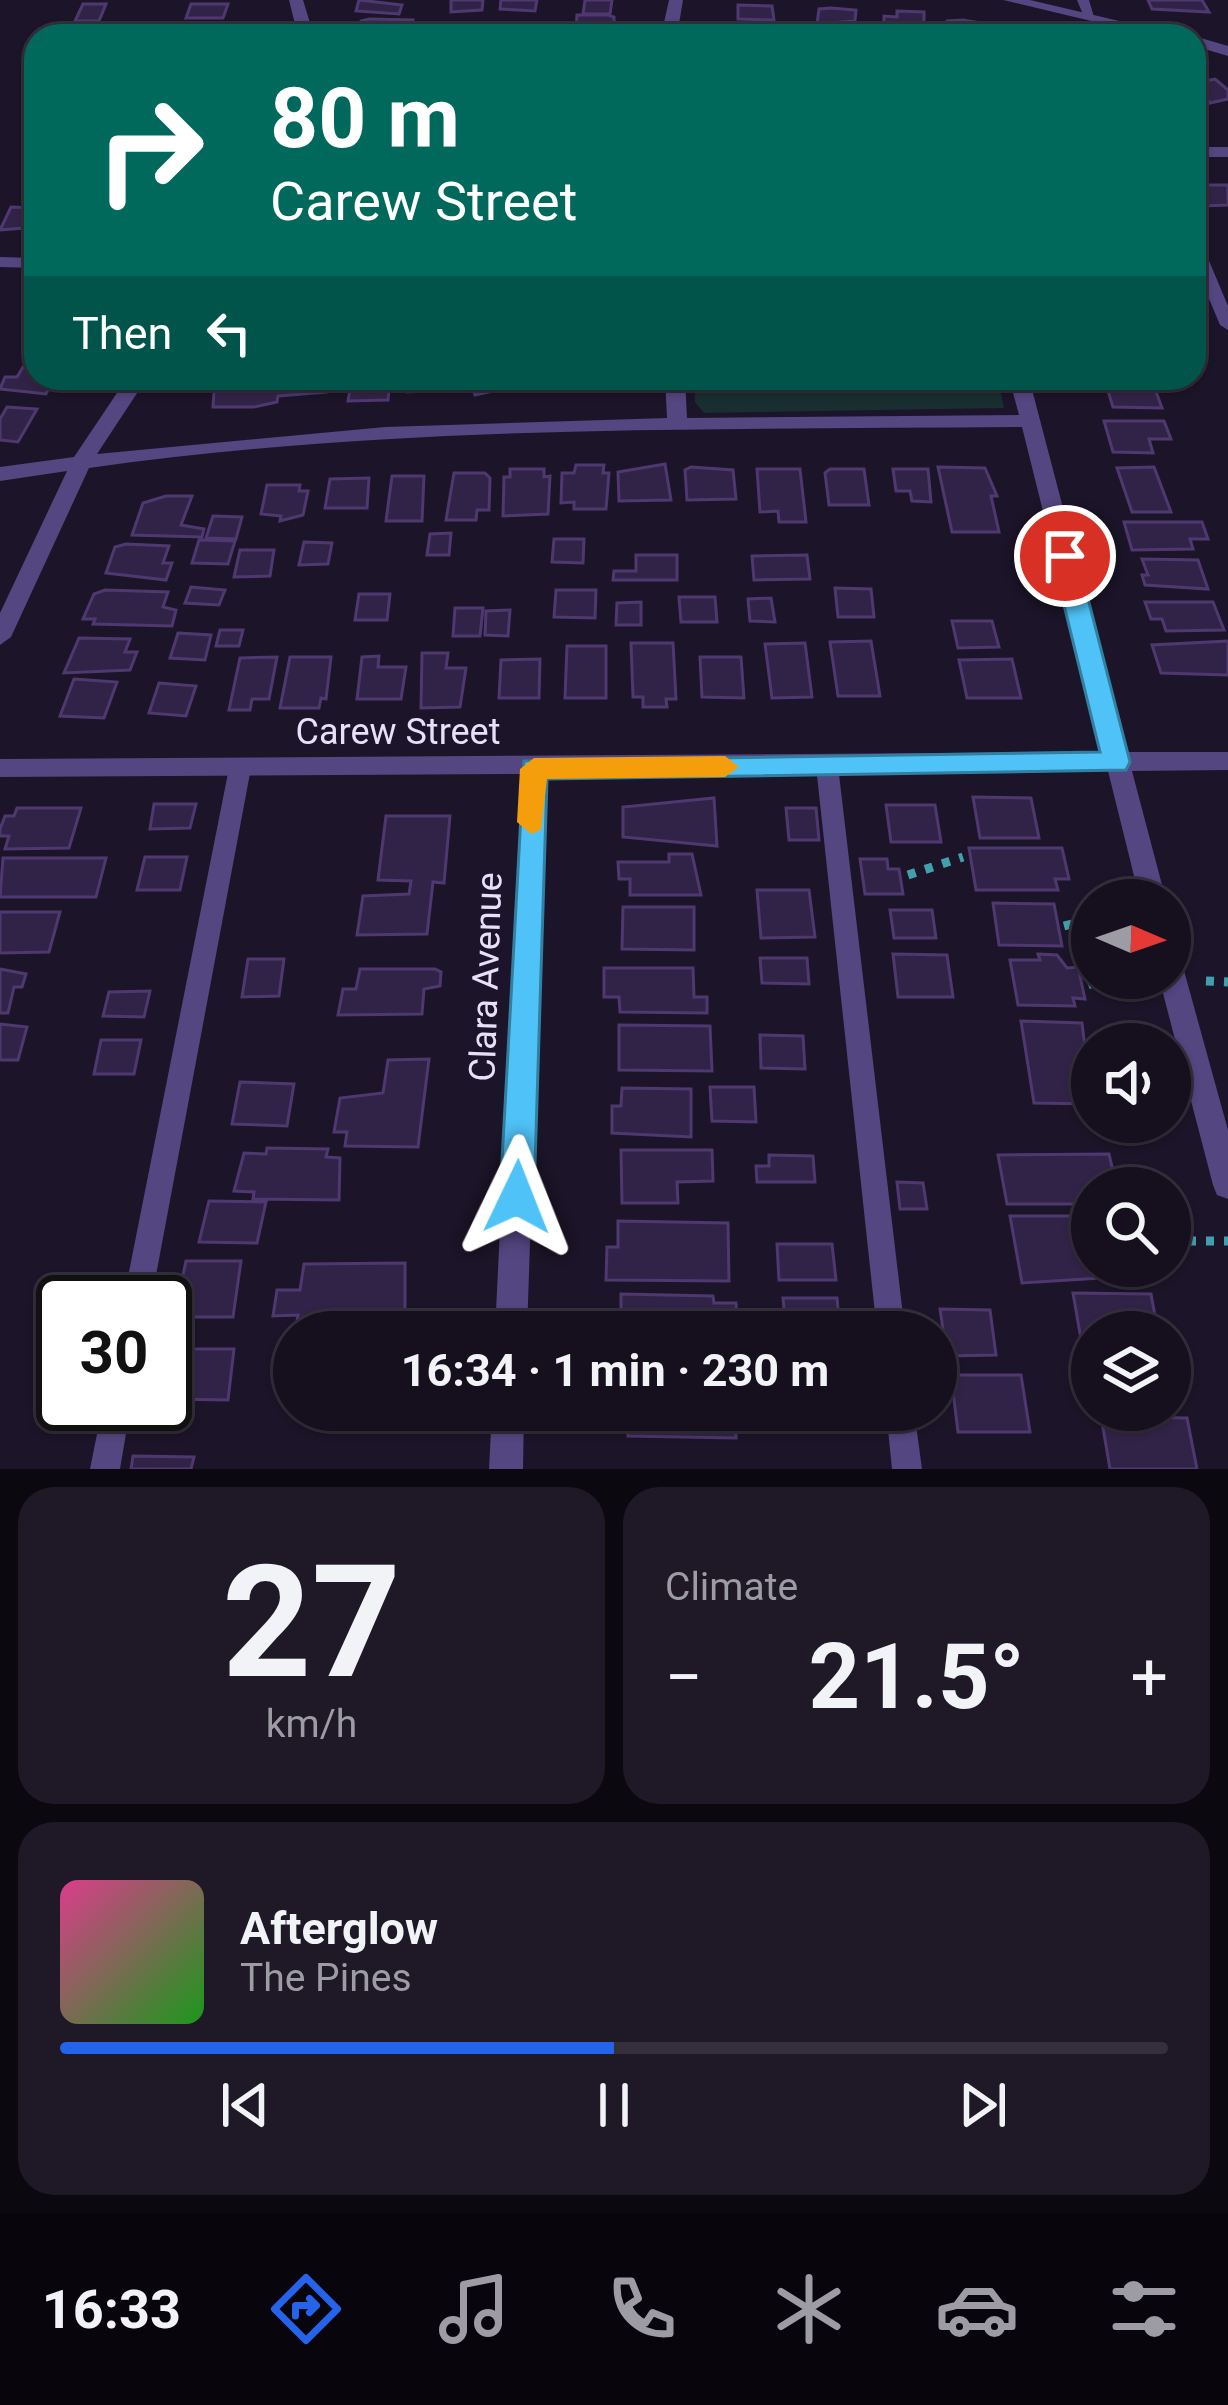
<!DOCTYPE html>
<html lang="en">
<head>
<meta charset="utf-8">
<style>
	:root { --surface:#150f1e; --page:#1e1827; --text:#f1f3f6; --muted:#9d9ca4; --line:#342f3c; --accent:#2563eb }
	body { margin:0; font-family:Roboto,sans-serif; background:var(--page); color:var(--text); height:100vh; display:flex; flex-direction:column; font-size:45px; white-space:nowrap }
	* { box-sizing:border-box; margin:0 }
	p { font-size:39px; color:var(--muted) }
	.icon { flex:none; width:66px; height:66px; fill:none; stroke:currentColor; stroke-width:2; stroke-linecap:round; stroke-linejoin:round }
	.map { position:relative; height:1469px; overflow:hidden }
	.drawer { display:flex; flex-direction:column; gap:18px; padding:18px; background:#0c0810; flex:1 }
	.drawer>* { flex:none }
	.banner { position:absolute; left:24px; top:24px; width:1182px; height:366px; border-radius:36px; box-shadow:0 3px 9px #0004,0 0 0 3px var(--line); background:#00695c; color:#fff; overflow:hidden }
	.needle { width:78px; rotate:92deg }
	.buttons { position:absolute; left:1071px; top:879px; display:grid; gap:24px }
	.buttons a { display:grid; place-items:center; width:120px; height:120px; border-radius:50%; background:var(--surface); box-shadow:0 3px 9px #0004,0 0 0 3px var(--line); font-size:60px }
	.speed { position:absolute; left:36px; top:1275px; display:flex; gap:24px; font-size:60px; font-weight:700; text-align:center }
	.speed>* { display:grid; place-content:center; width:156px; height:156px; border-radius:50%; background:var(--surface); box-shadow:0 3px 9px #0004,0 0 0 3px var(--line); line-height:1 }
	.speed .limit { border:6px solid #111; border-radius:18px; background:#fff; color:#111 }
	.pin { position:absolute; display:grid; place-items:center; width:102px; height:102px; color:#fff; margin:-51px; border:6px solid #fff; border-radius:50%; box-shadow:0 3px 12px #0007 }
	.me { position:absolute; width:132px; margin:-66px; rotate:2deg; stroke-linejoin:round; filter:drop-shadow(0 0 9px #0008) }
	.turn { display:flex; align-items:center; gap:42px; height:252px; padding:0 48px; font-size:54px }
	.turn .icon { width:156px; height:156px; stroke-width:2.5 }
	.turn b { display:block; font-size:84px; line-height:102px }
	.then { display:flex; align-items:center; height:114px; padding:0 48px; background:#0003; gap:24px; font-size:45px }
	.big { font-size:90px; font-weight:700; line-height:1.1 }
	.drawer .widget { flex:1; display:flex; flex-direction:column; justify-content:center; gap:18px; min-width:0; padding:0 42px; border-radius:36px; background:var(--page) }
	.drawer .dial { align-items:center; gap:0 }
	.dial b { font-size:156px; line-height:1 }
	.song { display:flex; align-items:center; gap:36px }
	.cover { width:144px; height:144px; border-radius:18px; background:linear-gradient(135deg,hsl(330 70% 55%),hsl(120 70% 35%)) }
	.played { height:12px; border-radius:6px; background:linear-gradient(90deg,var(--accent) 50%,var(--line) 50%) }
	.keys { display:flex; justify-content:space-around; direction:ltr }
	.heat { display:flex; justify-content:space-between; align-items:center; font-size:66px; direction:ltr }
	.drawer .tiles { flex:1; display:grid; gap:18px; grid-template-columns:1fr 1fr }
	.widget:last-child { grid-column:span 2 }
	.trip { position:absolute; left:273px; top:1311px; width:684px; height:120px; border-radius:60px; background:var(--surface); box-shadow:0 3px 9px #0004,0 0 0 3px var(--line); font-weight:700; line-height:120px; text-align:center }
	.menu { display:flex; height:192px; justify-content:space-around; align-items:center; background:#08060c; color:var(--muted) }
	.menu .icon { width:84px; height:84px }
	.menu .on { color:var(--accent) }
	.menu b { font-size:54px; color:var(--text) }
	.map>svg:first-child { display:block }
</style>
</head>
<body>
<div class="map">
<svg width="1228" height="1469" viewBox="0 0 1228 1469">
	<rect width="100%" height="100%" fill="#1c1428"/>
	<!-- green -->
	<path fill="#182e31" d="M694 378H998L1004 408 704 413 695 402Z"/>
	<!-- building -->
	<path fill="#312347" stroke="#4e386f" stroke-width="3" d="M359 0 402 5 399 14 356 11Z
		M451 0H483L482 10 451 12Z
		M501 0H537L535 11 500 9Z
		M585 0H612L610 14H583Z
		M1148 0H1202L1209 12 1152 9Z
		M83 4H106L99 21H75Z
		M191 4H228L223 18H186Z
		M738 5 772 6 774 20 738 19Z
		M831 8 856 10 855 21 817 24 819 9Z
		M897 11 924 12V35L870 36V31L884 32V16L897 17Z
		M577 15H608L614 17V28L576 29Z
		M369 19 413 20 412 28 395 35H367L368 30H359L361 21Z
		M963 20 992 25 987 36H939L947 21Z
		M195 27 239 28 247 29 244 35 191 36Z
		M1215 79 1228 90V99L1210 103 1194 83Z
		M1194 185H1228V205L1202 206Z
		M11 207 36 208V227L0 230Z
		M23 367 36 368V378H54L46 394 0 389 5 377H17Z
		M215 378H326V392L278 396 277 402 254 407H213Z
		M352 378H390L388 400 348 401Z
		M408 378H450V390L407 392Z
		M470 378H512V387L475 395Z
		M1104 378H1151L1162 408 1113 407Z
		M7 407 37 409 18 442 0 440V419Z
		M1104 421H1164L1171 439H1149L1153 453 1113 452Z
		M665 464 671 500 619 501 618 472Z
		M576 465H604L603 473H609L606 509H574V502L561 503 562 473H574Z
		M691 467 733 470 736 499 687 500 685 470Z
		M938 467 985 468 997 496H991L999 532H952Z
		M1154 467 1171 512H1132L1117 468Z
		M510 469H544V477L550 476 548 514 503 516 504 477H510Z
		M757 469H800L806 522H779L778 511 760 512Z
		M830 469H864L869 505H829L825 473Z
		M893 469H928L931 502 912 501 910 491H896Z
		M454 473H485L490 478 489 510H477L476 520H446Z
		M392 476H424L422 521H386Z
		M369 478 367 508H325L330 479Z
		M267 485H300L299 491H308L303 515 280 521 281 516 261 514Z
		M166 496H192L181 525 204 529 202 537 132 535 143 503Z
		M213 516 242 517 236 539 206 538Z
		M1124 522H1202L1208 539H1190L1193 549 1132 550Z
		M451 533 449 555H427L430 534Z
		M554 539H584L583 563 552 562Z
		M199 540 235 541 228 564 192 563Z
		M304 542 332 543 328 564 299 565Z
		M126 544 169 546 163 563H172L166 580 106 573 115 547Z
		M240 550H274L270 576 234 577Z
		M636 555H677V580H613L614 571H636Z
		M807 555 810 579 754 580 752 556Z
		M1142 559 1198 560 1208 589 1145 585 1142 575H1148Z
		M191 587 225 590 219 605 185 603Z
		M835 588 871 589 874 617H838Z
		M105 590 168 592 163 607 176 610 172 626 93 624 95 619H83L94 594Z
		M556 590H596L595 618 554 617Z
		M359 594H390L387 620H355Z
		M679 597H715L717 622H681Z
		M771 598 775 622 750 621 748 599Z
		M641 602V625H616L617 603Z
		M1145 602H1213L1224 630 1166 631 1162 619H1151Z
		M455 608H483L480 636H453Z
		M510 610 508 636 485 635 486 611Z
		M952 621H992L999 647 958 648Z
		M220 630H243L239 646H216Z
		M178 633 211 635 205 660 170 658Z
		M79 638 130 639 125 652H137L130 670 64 673Z
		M871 641 880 696H838L830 642Z
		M1228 641V675L1161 673 1152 645Z
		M631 643H673L676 699H666L667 707H643V697H633Z
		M805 643 812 697 772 698 765 644Z
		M567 646H606V698H565Z
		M422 653H448L446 668H466L460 707 421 708Z
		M379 656 378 667H406L401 699H357L362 657Z
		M277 657 269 699H252L250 710H229L240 658Z
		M290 657H331L326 699 321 698 319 708H280Z
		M700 657H741L744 698 702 697Z
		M540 659 539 698H499L501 660Z
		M1012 659 1021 698H967L959 660Z
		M74 679 117 682 104 718 60 716Z
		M159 683 196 686 186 716 149 713Z
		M973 797 1031 798 1039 838H980Z
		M714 798 717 846 623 837V807Z
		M154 804H196L190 828 150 829Z
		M886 805H935L941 842H891Z
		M17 808H81L69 848 5 849 9 836H0V829L5 816H14Z
		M786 808H816L819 840H789Z
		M386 816H450L444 883 433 882 427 934 357 935 363 896 409 894 411 881 378 880Z
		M969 848H1062L1069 879H1055L1058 890H976Z
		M669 854H692L701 895H630V879H619L618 862H669Z
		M145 857H187L180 890H137Z
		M3 858H106L96 897H0Z
		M860 859H887L888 869H899L903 894H865Z
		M757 890H809L815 937 761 938Z
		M993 903 1054 904 1062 946 999 945Z
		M623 907H694V950L622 949Z
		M890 910H932L936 938H894Z
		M0 912H60L49 952 0 953Z
		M893 954 947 955 953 997H898Z
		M1038 954 1057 955 1067 968 1078 967 1085 999 1073 998 1075 1006 1018 1005 1010 960H1040Z
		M760 958H807L809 984 762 983Z
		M248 959H284L279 996 242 997Z
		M604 968H693L694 997H707V1013L620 1012 619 997H604Z
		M0 969 26 974 22 987H14L8 1013H0Z
		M360 969H435L441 972 440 986 424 989 422 1014 338 1015 343 989H356Z
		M150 991 144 1017 103 1016 109 992Z
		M1021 1021 1082 1023 1092 1104 1034 1103Z
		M0 1024 27 1027 18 1060H0Z
		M619 1025 710 1026 712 1071 619 1070Z
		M760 1035 803 1036 805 1069 761 1068Z
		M101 1040H141L134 1074H94Z
		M429 1059 418 1147 345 1146 347 1132H334L340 1098 383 1093 388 1060Z
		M240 1082 294 1084 287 1126 232 1124Z
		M710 1087H754L756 1122 712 1121Z
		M622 1088 691 1089V1137L612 1133V1106H621Z
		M267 1148 328 1149 326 1157 340 1158 339 1200 253 1199 254 1192 234 1191 244 1153 266 1154Z
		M621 1150H712L713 1181 677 1182 678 1203H622Z
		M1109 1154 1117 1188H1092V1204H1007L998 1155Z
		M769 1155 813 1156 815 1182H757L756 1166H769Z
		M897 1182 923 1183 927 1209H900Z
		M209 1201 266 1202 257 1243 199 1242Z
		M1010 1216H1092V1266H1146L1148 1275 1022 1283Z
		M618 1221 728 1223 729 1281 606 1280 607 1247H618Z
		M777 1244H832L836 1280H779Z
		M186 1261H241L233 1317H174Z
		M405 1263V1319L297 1321 298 1315 273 1316 277 1290H300L304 1264Z
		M1073 1293 1151 1294 1158 1332H1092V1352L1083 1351Z
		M621 1294 713 1296 714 1303H736L738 1332H606L607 1310H621Z
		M783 1298H837L840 1332H786Z
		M940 1309 990 1310 996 1355 947 1356Z
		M173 1349H234L228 1400 165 1399Z
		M951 1375H1021L1030 1432H958Z
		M392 1410 391 1419 329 1420 330 1412H306Z
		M628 1410H736V1438L628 1436Z
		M792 1410H844L846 1426H794Z
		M1100 1410H1125L1126 1417 1187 1418 1197 1469H1110Z
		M133 1456 194 1457 191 1469H131Z"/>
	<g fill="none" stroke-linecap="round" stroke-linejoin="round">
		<!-- path-far1 -->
		<path stroke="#429fad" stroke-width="8" stroke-dasharray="6 9" stroke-linecap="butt" d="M748 378H778
			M850 378 878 384 945 378"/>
		<!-- path -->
		<path stroke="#429fad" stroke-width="9" stroke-dasharray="8 10" stroke-linecap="butt" d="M908 875 963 857
			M1064 926 1092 919
			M1206 981 1228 982
			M1088 985 1104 978
			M1170 1241H1228"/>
		<!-- service -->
		<path fill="#534681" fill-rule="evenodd" d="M1077 0H1089L1094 17H1084Z
			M1194 239 1202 244 1228 306V330L1220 325 1194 263Z
			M827 758 835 760 838 766 905 1332H877L816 766 819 760Z
			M240 760 248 762 251 768 151 1302H123L229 768 232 762Z
			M103 1404H131L120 1469H90Z
			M886 1410H914L922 1469H892Z"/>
		<!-- minor -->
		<path fill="#534681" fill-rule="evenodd" d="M289 0H303L314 36H298Z
			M669 0H683L677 36H661Z
			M1003 0H1030L1183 36H1154Z
			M1194 36 1228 46V56L1194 46Z
			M1194 147H1228V157H1194Z
			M0 257 36 258V268L0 267Z
			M127 378H147L97 454 385 427 667 418 665 378H685L687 418 1019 415 1009 378H1029L1127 752H1228V770L1132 771 1166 900H1140L1108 771 546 774 527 1332H495L522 774 0 777V759L1103 752 1022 427C711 430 397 424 89 468L11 637 0 645V613L67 471 0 481V467L74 457Z
			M1170 956 1180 959 1183 967 1228 1130V1199L1217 1195 1213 1185 1159 978H1170Z
			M492 1410H524L523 1469H489Z"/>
	</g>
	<!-- route -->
	<path fill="#4fc3f7" stroke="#337fa1" stroke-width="3" d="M1065 547 1077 556 1130 762 1126 770 547 779 534 1197 529 1208 517 1213 505 1208 500 1197 524 761 1100 752 1052 556Z"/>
	<!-- slow -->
	<path fill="#f59e0b" d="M725 756 739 767 725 777 547 779 541 830 531 834 517 822 520 769 534 758Z"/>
	<g text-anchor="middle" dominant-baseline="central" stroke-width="10" stroke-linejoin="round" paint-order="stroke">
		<!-- street labels -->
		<g font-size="36" fill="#e8e0fb" stroke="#1c1428">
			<text x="398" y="732">Carew Street</text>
			<text transform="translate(486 977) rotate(-88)">Clara Avenue</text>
		</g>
	</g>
</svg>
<div class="buttons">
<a><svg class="needle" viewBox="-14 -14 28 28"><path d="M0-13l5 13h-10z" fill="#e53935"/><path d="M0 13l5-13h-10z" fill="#9d9ca4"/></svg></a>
<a><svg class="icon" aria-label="sound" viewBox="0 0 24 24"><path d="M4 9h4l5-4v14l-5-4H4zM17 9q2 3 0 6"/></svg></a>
<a><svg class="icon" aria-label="search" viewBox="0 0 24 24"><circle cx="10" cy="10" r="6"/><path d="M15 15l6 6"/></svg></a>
<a><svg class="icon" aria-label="layers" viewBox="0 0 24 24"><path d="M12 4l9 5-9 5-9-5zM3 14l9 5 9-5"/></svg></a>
</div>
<div class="speed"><div class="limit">30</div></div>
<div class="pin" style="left:1065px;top:556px;background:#d93025"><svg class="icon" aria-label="arrive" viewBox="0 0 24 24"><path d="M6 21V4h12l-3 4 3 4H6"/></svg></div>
<svg class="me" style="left:517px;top:1197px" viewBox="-20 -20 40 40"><path d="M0-17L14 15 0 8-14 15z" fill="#4fc3f7" stroke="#fff" stroke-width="4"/></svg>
<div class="trip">16:34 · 1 min · 230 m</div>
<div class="banner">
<div class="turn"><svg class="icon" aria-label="right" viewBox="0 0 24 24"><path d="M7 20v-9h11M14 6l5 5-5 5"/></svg><div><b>80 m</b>Carew Street</div></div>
<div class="then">Then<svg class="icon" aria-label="left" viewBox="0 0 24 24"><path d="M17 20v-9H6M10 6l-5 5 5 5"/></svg></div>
</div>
</div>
<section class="drawer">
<div class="tiles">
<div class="widget dial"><b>27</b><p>km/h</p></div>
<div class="widget"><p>Climate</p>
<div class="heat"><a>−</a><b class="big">21.5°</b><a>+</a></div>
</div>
<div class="widget">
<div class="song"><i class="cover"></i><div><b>Afterglow</b><p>The Pines</p></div></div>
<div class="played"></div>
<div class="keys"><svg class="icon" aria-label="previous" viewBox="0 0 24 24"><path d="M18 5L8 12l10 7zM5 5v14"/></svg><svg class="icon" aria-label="pause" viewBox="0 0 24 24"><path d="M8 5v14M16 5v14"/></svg><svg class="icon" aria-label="next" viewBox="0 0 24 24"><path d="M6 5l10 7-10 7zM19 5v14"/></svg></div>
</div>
</div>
</section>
<nav class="menu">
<b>16:33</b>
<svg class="icon on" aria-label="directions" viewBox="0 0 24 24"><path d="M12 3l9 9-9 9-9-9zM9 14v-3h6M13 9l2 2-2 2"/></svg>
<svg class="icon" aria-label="music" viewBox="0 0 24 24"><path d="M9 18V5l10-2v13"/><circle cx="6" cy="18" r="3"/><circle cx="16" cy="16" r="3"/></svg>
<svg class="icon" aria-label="phone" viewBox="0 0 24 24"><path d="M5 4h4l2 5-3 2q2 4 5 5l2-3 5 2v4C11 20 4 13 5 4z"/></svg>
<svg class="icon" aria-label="climate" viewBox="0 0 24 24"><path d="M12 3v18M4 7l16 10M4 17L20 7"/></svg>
<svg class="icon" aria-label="car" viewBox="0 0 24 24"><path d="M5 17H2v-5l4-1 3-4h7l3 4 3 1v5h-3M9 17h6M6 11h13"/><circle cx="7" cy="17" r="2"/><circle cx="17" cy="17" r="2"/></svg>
<svg class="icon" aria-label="filters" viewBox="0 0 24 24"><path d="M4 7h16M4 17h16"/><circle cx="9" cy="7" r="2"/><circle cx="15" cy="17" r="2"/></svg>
</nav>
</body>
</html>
